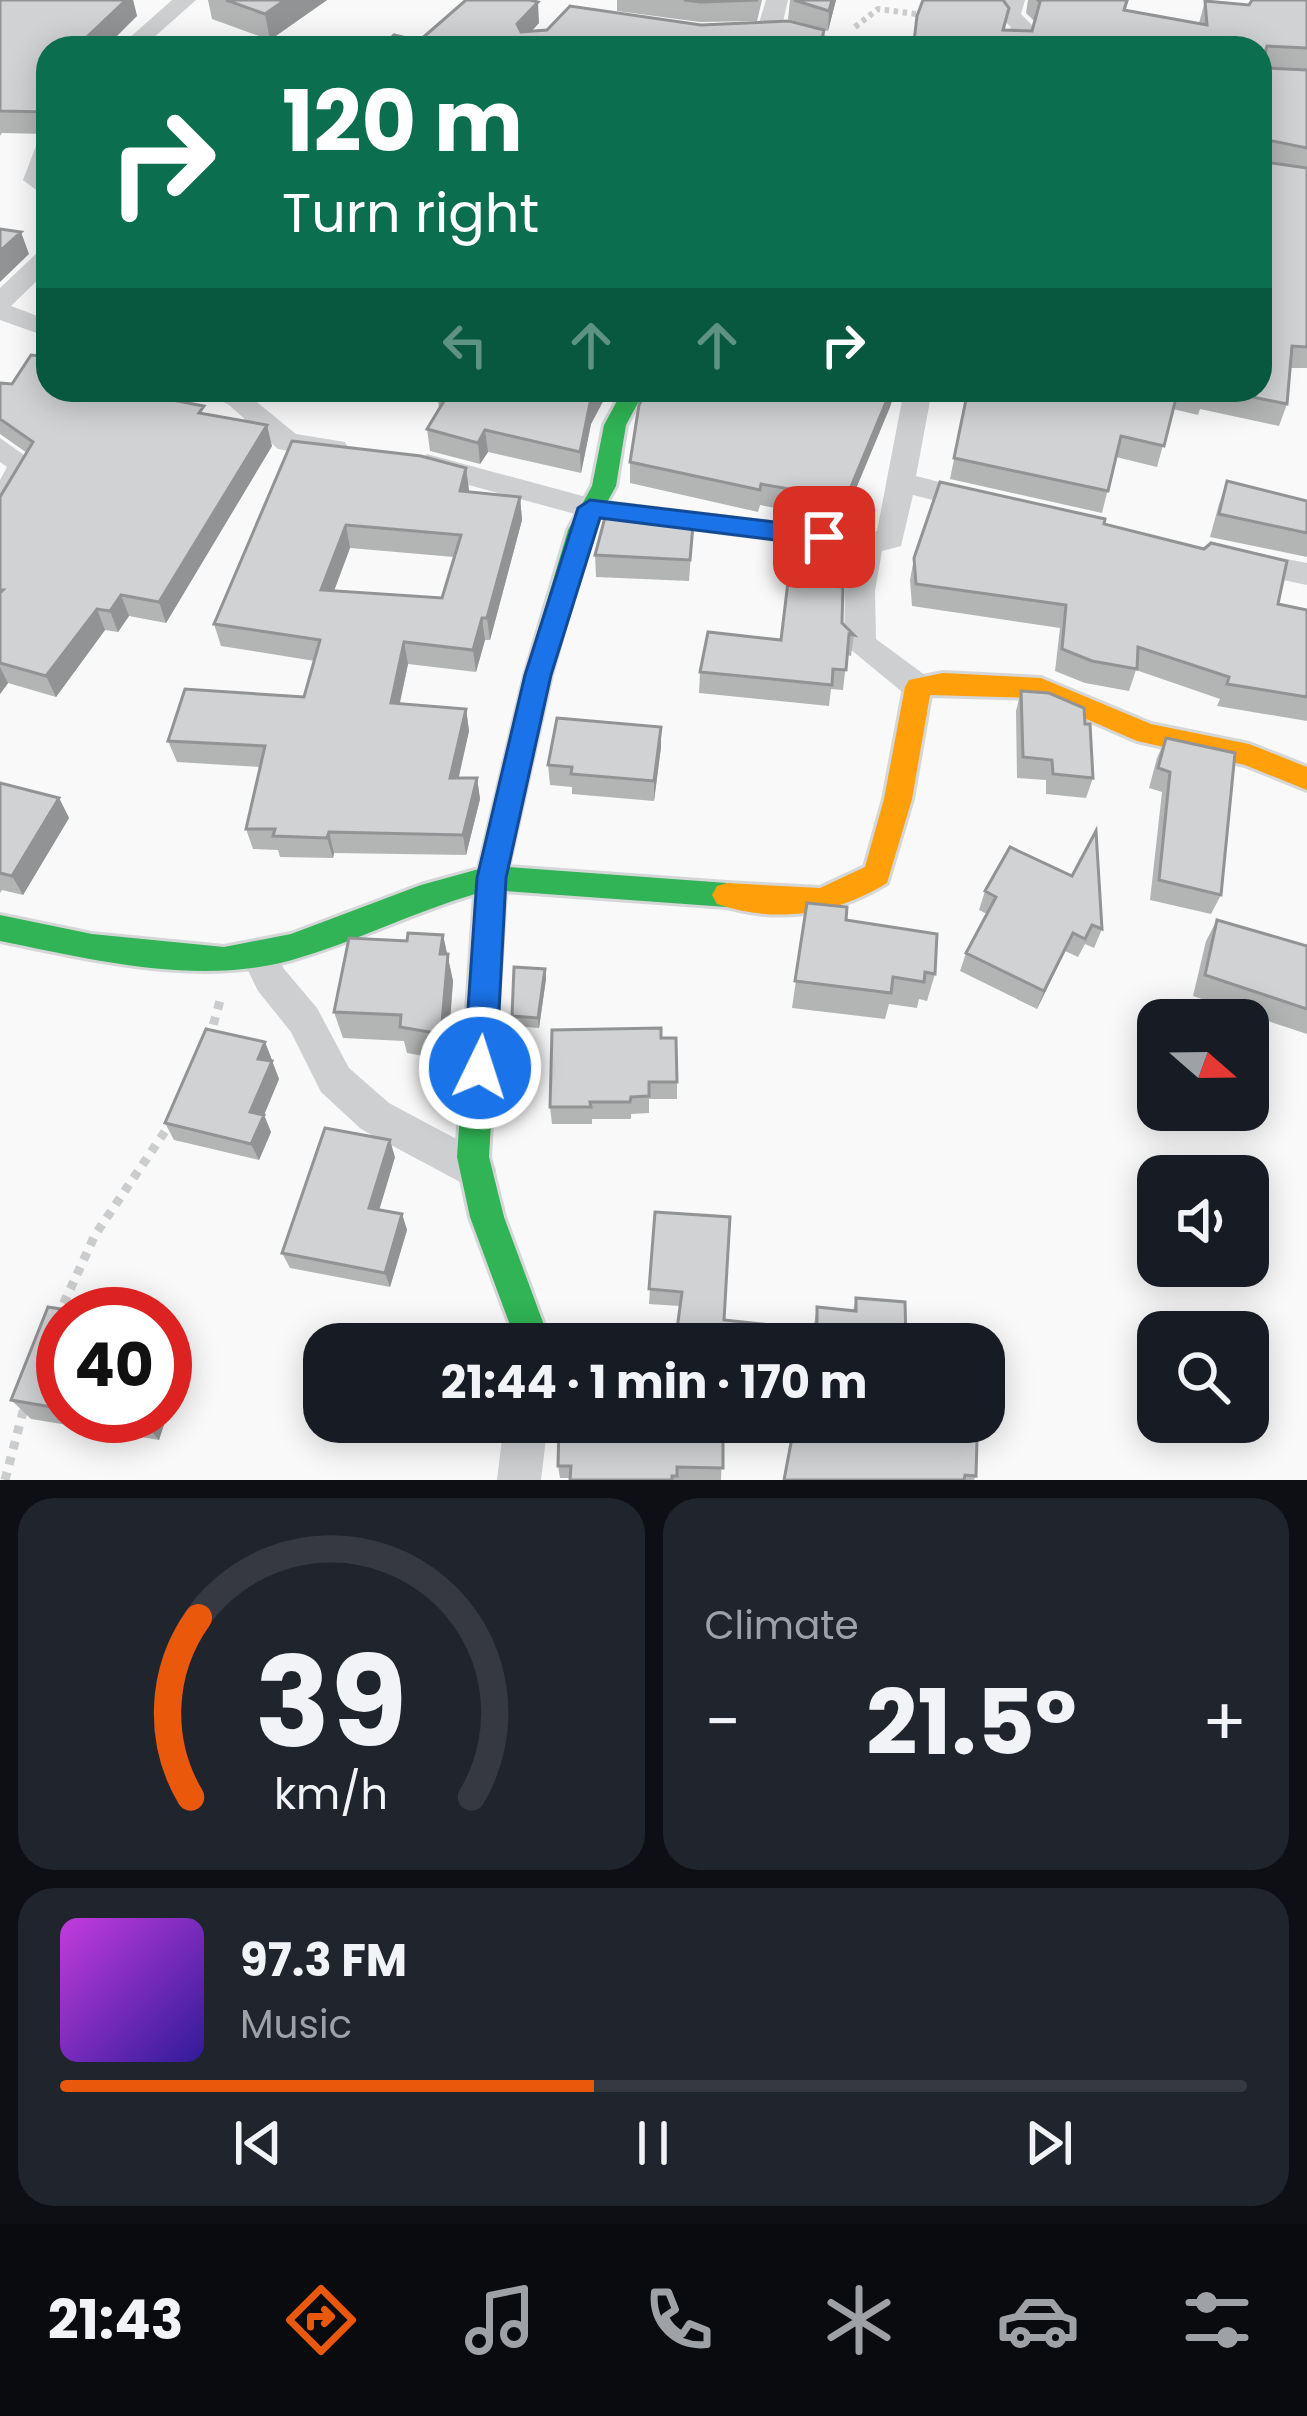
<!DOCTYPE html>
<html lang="en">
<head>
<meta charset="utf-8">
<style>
	:root { --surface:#171b24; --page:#20242c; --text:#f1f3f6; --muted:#9ea1a6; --line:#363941; --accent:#ea580c }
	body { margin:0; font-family:Poppins,sans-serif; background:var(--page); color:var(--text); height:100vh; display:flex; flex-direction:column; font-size:45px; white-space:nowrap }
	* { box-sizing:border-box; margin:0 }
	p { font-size:39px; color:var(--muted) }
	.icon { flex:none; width:66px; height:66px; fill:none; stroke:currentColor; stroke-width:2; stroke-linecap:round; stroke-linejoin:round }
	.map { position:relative; height:1480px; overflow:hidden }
	.sheet { display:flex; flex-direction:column; gap:18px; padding:18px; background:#0d0f14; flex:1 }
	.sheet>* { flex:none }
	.hud { position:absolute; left:36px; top:36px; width:1236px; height:366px; border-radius:36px; box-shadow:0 6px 30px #0003; background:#0b6e4f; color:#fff; overflow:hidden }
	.needle { width:78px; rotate:110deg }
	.tools { position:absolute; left:1137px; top:999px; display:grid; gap:24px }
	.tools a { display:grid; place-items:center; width:132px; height:132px; border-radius:24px; background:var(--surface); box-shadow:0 6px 30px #0003; font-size:60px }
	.speed { position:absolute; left:36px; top:1287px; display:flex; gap:24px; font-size:60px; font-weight:700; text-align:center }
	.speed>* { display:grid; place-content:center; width:156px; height:156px; border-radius:50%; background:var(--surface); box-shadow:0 6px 30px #0003; line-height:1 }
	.speed .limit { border:18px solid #d22; background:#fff; color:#111 }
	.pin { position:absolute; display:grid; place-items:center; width:102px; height:102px; color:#fff; margin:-51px; border-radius:24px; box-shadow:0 6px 18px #0006 }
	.me { position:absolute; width:132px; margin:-66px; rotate:4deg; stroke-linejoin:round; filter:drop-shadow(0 0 9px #0008) }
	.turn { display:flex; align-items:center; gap:42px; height:252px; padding:0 48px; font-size:54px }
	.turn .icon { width:156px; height:156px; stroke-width:2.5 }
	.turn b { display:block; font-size:84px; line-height:102px }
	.lanes { display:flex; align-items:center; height:114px; padding:0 48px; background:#0003; justify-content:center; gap:60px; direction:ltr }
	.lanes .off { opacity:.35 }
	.big { font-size:90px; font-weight:700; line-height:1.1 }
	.sheet .widget { flex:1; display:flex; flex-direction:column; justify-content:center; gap:18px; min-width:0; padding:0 42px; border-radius:36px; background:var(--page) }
	.sheet .dial { align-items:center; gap:0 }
	.dial svg { height:312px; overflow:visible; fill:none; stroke:var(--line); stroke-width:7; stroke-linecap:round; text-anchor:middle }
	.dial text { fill:var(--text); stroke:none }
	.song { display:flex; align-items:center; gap:36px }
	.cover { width:144px; height:144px; border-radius:18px; background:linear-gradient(135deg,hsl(290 70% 55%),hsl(250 70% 35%)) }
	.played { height:12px; border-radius:6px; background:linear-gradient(90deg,var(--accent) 45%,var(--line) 45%) }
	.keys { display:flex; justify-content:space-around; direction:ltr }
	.heat { display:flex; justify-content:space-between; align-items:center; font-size:66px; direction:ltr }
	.sheet .tiles { flex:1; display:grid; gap:18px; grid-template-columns:1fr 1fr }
	.widget:last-child { grid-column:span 2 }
	.trip { position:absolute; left:303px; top:1323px; width:702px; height:120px; border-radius:36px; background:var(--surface); box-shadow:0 6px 30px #0003; font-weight:700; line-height:120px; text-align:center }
	.menu { display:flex; height:192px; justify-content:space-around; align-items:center; background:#090b0e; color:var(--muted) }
	.menu .icon { width:84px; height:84px }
	.menu .selected { color:var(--accent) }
	.menu b { font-size:54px; color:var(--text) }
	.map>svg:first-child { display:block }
</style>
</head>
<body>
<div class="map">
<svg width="1307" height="1480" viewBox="0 0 1307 1480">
	<rect width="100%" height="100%" fill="#f9f9f9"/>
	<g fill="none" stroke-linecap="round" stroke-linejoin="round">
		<defs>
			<path id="fast" d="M623 390H645L626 425 616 486 592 530 551 675 508 867 727 883 737 886 742 895 737 904 727 907 505 891 489 1157 504 1217 551 1344H517L470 1217 457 1157 475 894C413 912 355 942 292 960 198 986 94 960 0 941V915L92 934 224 947 291 934 421 885 479 869 525 675 568 530 592 486 604 425Z"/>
			<path id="slow" d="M943 673 1041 678 1151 724 1249 744 1307 767V790L1245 765 1137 741 1038 698 930 695 912 799 887 883C835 915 776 924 717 904L712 895 717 886 727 883 820 888 865 867 884 799 905 687 909 680Z"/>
		</defs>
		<!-- fast casing -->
		<use href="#fast" stroke="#d5d6d7" stroke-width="6"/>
		<!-- slow casing -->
		<use href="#slow" stroke="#d5d6d7" stroke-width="6"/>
		<!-- path-far1 -->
		<path stroke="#cbcccd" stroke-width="6" stroke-dasharray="4.5 4.5" stroke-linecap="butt" d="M855 27 878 9 924 15"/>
		<!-- path -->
		<path stroke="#cbcccd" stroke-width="9" stroke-dasharray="8 8" stroke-linecap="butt" d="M209 1040 221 997
			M57 1318 95 1235 170 1124
			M5 1480 25 1404"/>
		<!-- street -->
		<path fill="#cecfd0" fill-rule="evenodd" d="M172 0H196L142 48H118Z
			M766 0H788L783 22 866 48C835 48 781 47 759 23Z
			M1003 0H1025L1021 14 1033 26 1025 48H1003L1011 27 999 16Z
			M48 139V199L23 180 36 146Z
			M48 248V270L11 306 48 320V337L0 320V288L39 251Z
			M202 390H242L296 434 345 442 349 449 335 459 278 449 229 405Z
			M904 390H932L916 476 990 495 995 502 980 512 913 495 901 546 882 551 875 591 876 639 929 678 934 687 929 696 918 699 907 696 844 644 845 591 852 552 590 518 417 471 413 464 427 454 590 498 869 532 877 531Z
			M0 438 37 464 10 513 0 516V480L7 467 0 462Z
			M1241 550 1307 563V585L1230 569 1226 561 1230 553Z
			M258 938 271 943 284 969 317 1008 349 1068 389 1103 490 1157 496 1170 490 1183 476 1189 462 1183 361 1129 321 1092 291 1032 258 991 240 954 245 943Z
			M504 1422H548L541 1480H497Z"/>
		<!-- fast -->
		<use href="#fast" fill="#30b455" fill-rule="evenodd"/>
		<!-- slow -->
		<use href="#slow" fill="#ff9f0a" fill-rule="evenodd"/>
	</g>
	<!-- wall -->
	<path fill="#b3b5b5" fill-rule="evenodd" d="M0 0H133L137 16 48 48V134L2 133 0 136Z
		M208 0H327L270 40 212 19Z
		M617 0H762L757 21 700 22 617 11Z
		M790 0H836L828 31 824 30V40L914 42 1005 30 1032 31 1034 21 1026 13 1028 0H1129L1125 11 1199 23 1205 1 1249 5 1307 0V70L1265 67 1266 68 1307 70V368H1290L1287 404 1279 426 1200 409 1198 415 1173 409 1157 467 1116 457 1102 513 950 479 968 390H966H1260V48L419 41 539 23 531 31 701 25 817 28 788 19Z
		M0 383 48 390H154L150 396 206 414 272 446 166 623 129 616 118 632 105 630 56 697 8 683 0 694V497L27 453 0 434Z
		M437 390H609L591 424 581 473 488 452 480 464 430 451 427 429 439 409Z
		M647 390H895L890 407 845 515 828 512 827 518 760 505 758 512 630 483V462Z
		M292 441 466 468 469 492 520 497 522 520 490 640H485L476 672 408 664 400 703 466 709 469 731 458 778H477L480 799 466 855 334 853 333 858 280 857 278 850 253 849 246 829 260 767 177 762 168 741 304 697 315 661 221 646 214 624ZM350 548 454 557 442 598 334 591Z
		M1227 481 1307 501V557L1210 537 1219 504Z
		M694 514 689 581 596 577 595 555Z
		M1104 524 1278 604 1307 610V721L1217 706 1220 699 1136 670 1129 691 1085 683 1055 671 1060 628 912 606 910 580 914 558Z
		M842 623 854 635 851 656 847 655 843 690 831 689 829 706 699 693 700 672 781 640Z
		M1021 691 1085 724 1093 778 1086 798 1046 794V780L1017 778 1016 711Z
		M661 727V747L654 801 572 794V787L550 785 548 765Z
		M1166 738 1221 895 1211 914 1150 900 1162 792 1149 788 1157 758Z
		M0 783 59 798 69 818 23 895 2 890 0 893Z
		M1010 847 1102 929 1094 948 1085 944 1078 957 1065 951 1037 1009 960 971 966 953 987 914 979 910 985 891Z
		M807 903 846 920 935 974 927 1001 919 999 917 1008 889 1004 885 1019 792 1008Z
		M1217 920 1307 946V1034L1193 996 1206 941Z
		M443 935 453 981 447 1060 407 1053 404 1041 343 1038 334 1012 407 941Z
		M545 969 546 979 539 1028 513 1026 512 1016Z
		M661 1038 677 1082V1099H649V1113L631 1114V1119H592V1124H552L550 1107Z
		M265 1042 279 1079 264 1115 271 1132 259 1160 174 1140 165 1123Z
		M395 1157 379 1210 402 1214 407 1230 390 1287 290 1268 282 1253Z
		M655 1212 724 1320 813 1330 817 1307 853 1311 856 1298 906 1344H675L680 1306 649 1304Z
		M63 1314V1416H165L189 1347 159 1440 31 1419 11 1400Z
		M665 1422H927V1432L976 1476 974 1480H783L792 1431 723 1424 721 1480H570V1478H560L558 1466 664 1429Z"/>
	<!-- shaded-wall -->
	<path fill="#929394" d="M126 0H133L137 16 105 48H89L87 37Z
		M285 0H327L270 40 265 14Z
		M832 0H836L828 31 829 11Z
		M538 2 539 23 519 45 517 24Z
		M21 232 29 254 0 282V251Z
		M132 390H154L137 414 130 392Z
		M597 390H609L591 424 581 473 580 452 590 403Z
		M891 390H895L890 407 845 515 848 494Z
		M267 425 272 446 166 623 159 602Z
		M485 430 488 452 480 464 478 443Z
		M466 468 469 490 463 514 460 491Z
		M520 497 522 520 490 640 487 618Z
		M346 525 350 548 326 612 321 590Z
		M121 595 129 616 118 632 110 611Z
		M97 609 105 630 56 697 46 676Z
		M482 618 485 640 476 672 473 650Z
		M404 642 408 664 395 724 391 703Z
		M0 667 8 683 0 694Z
		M466 709 469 731 454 799 450 778Z
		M661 727V747L654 801V781Z
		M477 778 480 799 466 855 463 835Z
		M59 798 69 818 23 895 12 876Z
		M329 832 334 853 333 858 327 838Z
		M1073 933 1065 951 1037 1009 1044 991Z
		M443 935 453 981 447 1060 441 1034 440 954Z
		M545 969 546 979 539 1028 538 1018Z
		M265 1042 272 1060 266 1075 272 1061 279 1079 264 1115 271 1132 259 1160 251 1144 250 1112 258 1059Z
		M390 1140 395 1157 375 1224 369 1208Z
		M402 1214 407 1230 390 1287 385 1273Z
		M175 1327 189 1347 159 1440 143 1422 145 1416H165V1357Z"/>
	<!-- building -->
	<path fill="#d0d2d3" stroke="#929394" stroke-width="3" fill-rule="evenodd" d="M0 0H126L87 37 99 40 89 48H48V112L0 111Z
		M226 0H285L265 14Z
		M466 0H530L538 2 517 24 521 32 547 30 570 6 701 25 789 21 824 30 822 39 914 42 917 16 923 0H1003L1009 8 1003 30 1032 31 1040 2 1038 0H1127L1124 10 1207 25 1205 1 1249 5 1252 0H1307V48L1267 46 1262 64 1266 68 1307 70V148L1268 140 1262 145 1264 162 1307 168V347L1292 346 1287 404 1218 390H1260V48H381L394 35 419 41Z
		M684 0H758L701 2Z
		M794 0H832L829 11Z
		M0 229 21 232 0 251Z
		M48 349V390H132L130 392 204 406 199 413 267 425 159 602 121 595 110 611 97 609 46 676 0 663V593L3 590H0V497L33 442 0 419V383L12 384 31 355 40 356Z
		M444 390H597L590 403 580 452 485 430 478 443 427 429 450 391Z
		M647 390H891L848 494 831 491 829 496 761 484 760 490 630 462 639 405Z
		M968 390H1178L1164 446 1121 436 1108 491 954 458Z
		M292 441 421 456 466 468 460 491 520 497 487 618H482L473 650 404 642 391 703 466 709 450 778H477L463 835 329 832 327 838 273 836 275 829H246L265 746 168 741 185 689 304 697 320 640 214 624ZM346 525 461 535 442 598 321 590Z
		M1227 481 1307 501V533L1219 514Z
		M940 482 1105 519 1104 524 1204 549 1211 543 1287 561 1278 604 1307 610V697L1227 684 1229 677 1138 647 1137 669 1092 661 1062 649 1066 605 916 584 914 558Z
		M608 506 694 514 690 560 595 555Z
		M788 582 843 587 842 623 854 635 849 634 846 670 833 669 832 685 700 672 708 632 781 640Z
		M1021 691 1049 693 1084 708 1085 724H1090L1093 778 1053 774 1052 760 1023 757Z
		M557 718 661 727 654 781 571 774 572 767 548 765Z
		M1166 738 1235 753 1221 895 1159 880 1170 772 1158 768Z
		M0 783 59 798 12 876 0 873Z
		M1096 831 1102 929 1092 925 1085 939 1073 933 1044 991 966 953 996 897 985 891 1010 847 1072 876Z
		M807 903 847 907 846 920 937 934 935 974 925 972 924 982 893 977 891 993 795 981Z
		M1217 920 1307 946V1009L1205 975Z
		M408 933 443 935 440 954H448L441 1034 400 1027 401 1015 334 1012 349 938 407 941Z
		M514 967 545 969 538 1018 512 1016Z
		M661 1028V1038H676L677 1082H649V1096L631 1097 630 1102H590L591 1107H550L552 1030Z
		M206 1029 265 1042 258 1059 272 1061 250 1112 264 1115 251 1144 165 1123Z
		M325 1128 390 1140 369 1208 402 1214 385 1273 282 1253Z
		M655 1212 730 1217 724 1320 817 1330V1307L856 1311V1298L905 1302 906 1344H675L682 1292 649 1289Z
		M48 1307 94 1314H63V1409L11 1400Z
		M165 1325 175 1327 165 1357Z
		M107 1416H145L143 1422Z
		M665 1422H723V1468L677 1467V1476H672V1480H570L571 1466H558L559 1427 664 1429Z
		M795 1422H927V1432L977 1439 976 1476 965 1475 964 1480H784Z"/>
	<!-- route -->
	<path fill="#1a73e8" stroke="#114b97" stroke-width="3" d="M590 500 824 528 836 537 824 546 600 518 551 675 506 878 496 1068 491 1079 480 1083 469 1079 464 1068 477 878 525 675 578 508Z"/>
</svg>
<div class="tools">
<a><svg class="needle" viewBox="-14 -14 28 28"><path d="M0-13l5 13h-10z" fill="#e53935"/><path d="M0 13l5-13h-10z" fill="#9ea1a6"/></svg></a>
<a><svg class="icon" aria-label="sound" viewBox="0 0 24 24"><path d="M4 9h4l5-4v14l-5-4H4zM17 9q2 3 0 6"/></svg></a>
<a><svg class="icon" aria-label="search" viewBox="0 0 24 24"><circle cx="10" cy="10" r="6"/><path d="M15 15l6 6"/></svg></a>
</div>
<div class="speed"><div class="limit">40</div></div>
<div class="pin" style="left:824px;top:537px;background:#d93025"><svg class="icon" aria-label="arrive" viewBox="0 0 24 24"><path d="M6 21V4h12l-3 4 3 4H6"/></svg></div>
<svg class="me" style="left:480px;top:1068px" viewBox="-20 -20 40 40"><circle r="17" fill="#1a73e8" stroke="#fff" stroke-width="3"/><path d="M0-11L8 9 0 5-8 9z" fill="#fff"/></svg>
<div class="trip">21:44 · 1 min · 170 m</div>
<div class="hud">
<div class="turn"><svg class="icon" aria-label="right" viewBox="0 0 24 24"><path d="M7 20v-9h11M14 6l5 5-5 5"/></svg><div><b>120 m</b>Turn right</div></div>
<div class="lanes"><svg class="icon off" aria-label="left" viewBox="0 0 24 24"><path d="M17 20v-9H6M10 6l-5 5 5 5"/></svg><svg class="icon off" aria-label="ahead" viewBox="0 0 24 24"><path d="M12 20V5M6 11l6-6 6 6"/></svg><svg class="icon off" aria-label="ahead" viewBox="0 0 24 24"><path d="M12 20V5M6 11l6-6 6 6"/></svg><svg class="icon" aria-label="right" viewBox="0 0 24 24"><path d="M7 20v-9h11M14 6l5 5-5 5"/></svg></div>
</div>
</div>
<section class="sheet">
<div class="tiles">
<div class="widget dial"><svg viewBox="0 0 100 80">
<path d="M14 69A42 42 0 1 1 86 69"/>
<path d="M14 69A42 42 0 0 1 16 23" stroke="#ea580c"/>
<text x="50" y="56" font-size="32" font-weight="700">39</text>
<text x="50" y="72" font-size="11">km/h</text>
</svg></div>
<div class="widget"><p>Climate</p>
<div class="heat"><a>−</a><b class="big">21.5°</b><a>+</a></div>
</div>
<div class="widget">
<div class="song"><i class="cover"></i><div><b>97.3 FM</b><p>Music</p></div></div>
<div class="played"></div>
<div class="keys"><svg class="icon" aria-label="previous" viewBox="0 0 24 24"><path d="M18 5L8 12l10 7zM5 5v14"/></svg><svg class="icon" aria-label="pause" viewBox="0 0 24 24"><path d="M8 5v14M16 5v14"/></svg><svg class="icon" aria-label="next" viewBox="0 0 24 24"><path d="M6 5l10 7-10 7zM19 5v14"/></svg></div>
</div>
</div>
</section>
<nav class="menu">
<b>21:43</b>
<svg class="icon selected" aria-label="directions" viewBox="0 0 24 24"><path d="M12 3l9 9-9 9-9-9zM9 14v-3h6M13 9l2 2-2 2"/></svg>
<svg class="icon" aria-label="music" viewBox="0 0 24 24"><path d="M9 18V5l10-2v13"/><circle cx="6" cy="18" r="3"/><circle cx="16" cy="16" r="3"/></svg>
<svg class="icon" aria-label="phone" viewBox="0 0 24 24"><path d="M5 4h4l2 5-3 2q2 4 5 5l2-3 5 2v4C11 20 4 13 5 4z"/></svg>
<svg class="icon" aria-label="climate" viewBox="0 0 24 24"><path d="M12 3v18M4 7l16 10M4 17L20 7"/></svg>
<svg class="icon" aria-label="car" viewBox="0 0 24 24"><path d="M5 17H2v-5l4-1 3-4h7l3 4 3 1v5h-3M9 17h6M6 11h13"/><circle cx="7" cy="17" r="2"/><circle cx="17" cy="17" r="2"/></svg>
<svg class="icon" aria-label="filters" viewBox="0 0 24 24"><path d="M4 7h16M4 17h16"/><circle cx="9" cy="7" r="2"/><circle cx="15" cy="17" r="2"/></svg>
</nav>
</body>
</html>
